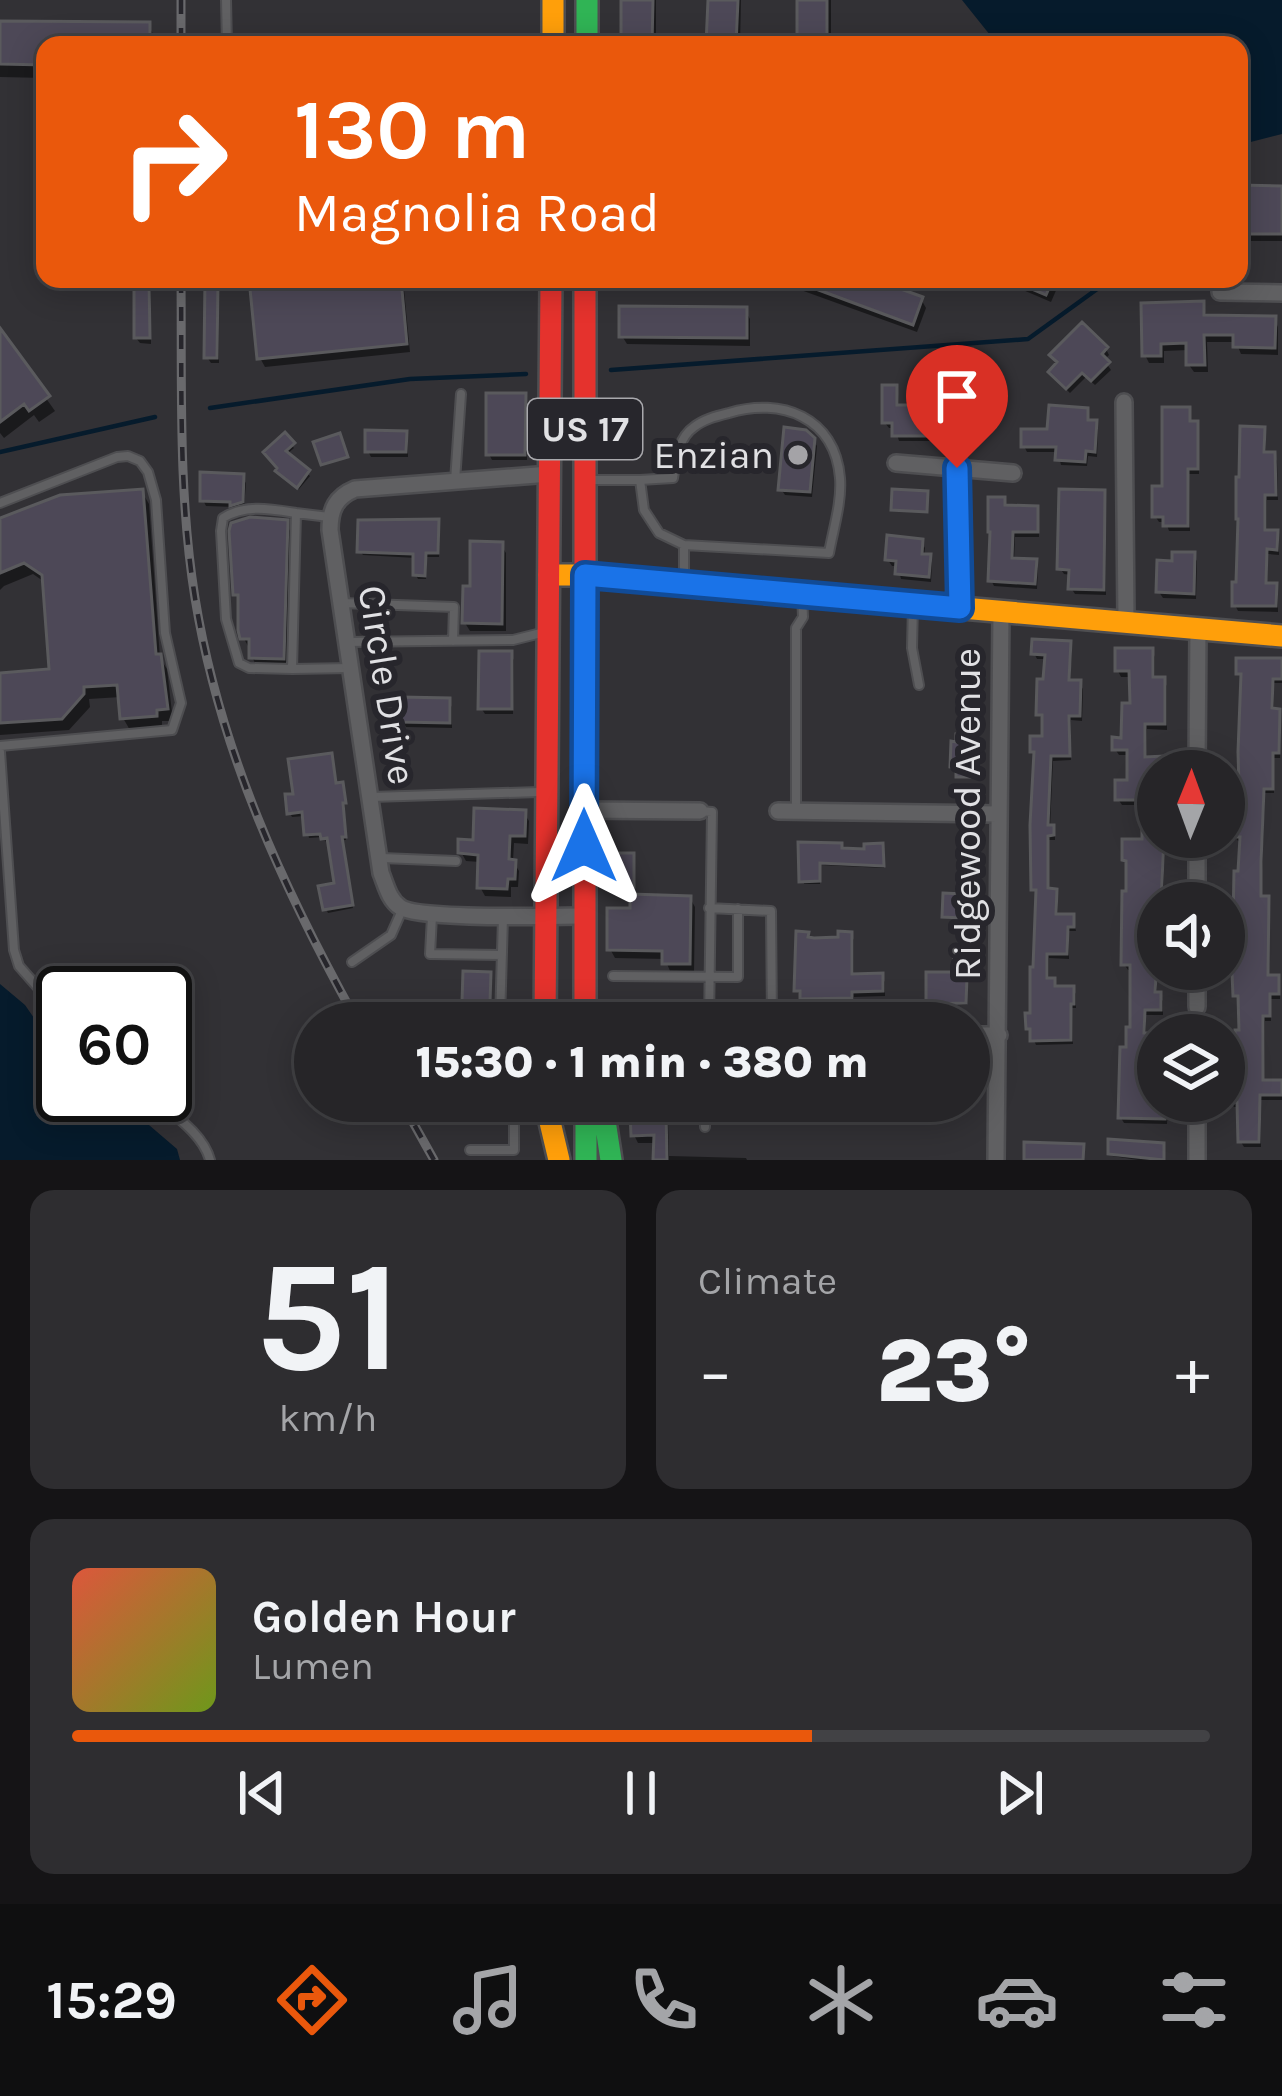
<!DOCTYPE html>
<html lang="en">
<head>
<meta charset="utf-8">
<style>
	:root { --surface:#262528; --page:#2e2d30; --text:#f1f3f6; --muted:#a4a5a8; --line:#424245; --accent:#ea580c }
	body { margin:0; font-family:Karla,sans-serif; background:var(--page); color:var(--text); height:100vh; display:flex; flex-direction:column; font-size:45px; white-space:nowrap }
	* { box-sizing:border-box; margin:0 }
	p { font-size:39px; color:var(--muted) }
	.icon { flex:none; width:66px; height:66px; fill:none; stroke:currentColor; stroke-width:2; stroke-linecap:round; stroke-linejoin:round }
	.map { position:relative; height:1160px; overflow:hidden }
	.drawer { display:flex; flex-direction:column; gap:30px; padding:30px; background:#151416; flex:1 }
	.drawer>* { flex:none }
	.banner { position:absolute; left:36px; top:36px; width:1212px; height:252px; border-radius:24px; box-shadow:0 6px 30px #0003,0 0 0 3px var(--line); background:#ea580c; color:#fff; overflow:hidden }
	.needle { width:78px; rotate:1deg }
	.buttons { position:absolute; left:1137px; top:750px; display:grid; gap:24px }
	.buttons a { display:grid; place-items:center; width:108px; height:108px; border-radius:50%; background:var(--surface); box-shadow:0 6px 30px #0003,0 0 0 3px var(--line); font-size:60px }
	.speed { position:absolute; left:36px; top:966px; display:flex; gap:24px; font-size:60px; font-weight:700; text-align:center }
	.speed>* { display:grid; place-content:center; width:156px; height:156px; border-radius:50%; background:var(--surface); box-shadow:0 6px 30px #0003,0 0 0 3px var(--line); line-height:1 }
	.speed .limit { border:6px solid #111; border-radius:18px; background:#fff; color:#111 }
	.pin { position:absolute; display:grid; place-items:center; width:102px; height:102px; color:#fff; margin:-123px -51px; border-radius:50% 50% 50% 0; rotate:-45deg; box-shadow:0 0 12px #0007 }
	.pin .icon { rotate:45deg }
	.me { position:absolute; width:132px; margin:-66px; rotate:0deg; stroke-linejoin:round; filter:drop-shadow(0 0 9px #0008) }
	.turn { display:flex; align-items:center; gap:42px; height:252px; padding:0 60px; font-size:54px }
	.turn .icon { width:156px; height:156px; stroke-width:2.5 }
	.turn b { display:block; font-size:84px; line-height:102px }
	.big { font-size:90px; font-weight:800; line-height:1.1 }
	.drawer .tile { flex:1; display:flex; flex-direction:column; justify-content:center; gap:18px; min-width:0; padding:0 42px; border-radius:24px; background:var(--page) }
	.drawer .dial { align-items:center; gap:0 }
	.dial b { font-size:156px; line-height:1 }
	.song { display:flex; align-items:center; gap:36px }
	.cover { width:144px; height:144px; border-radius:18px; background:linear-gradient(135deg,hsl(10 70% 55%),hsl(80 70% 35%)) }
	.played { height:12px; border-radius:6px; background:linear-gradient(90deg,var(--accent) 65%,var(--line) 65%) }
	.keys { display:flex; justify-content:space-around; direction:ltr }
	.heat { display:flex; justify-content:space-between; align-items:center; font-size:66px; direction:ltr }
	.drawer .tiles { flex:1; display:grid; gap:30px; grid-template-columns:1fr 1fr }
	.tile:last-child { grid-column:span 2 }
	.trip { position:absolute; left:294px; top:1002px; width:696px; height:120px; border-radius:60px; background:var(--surface); box-shadow:0 6px 30px #0003,0 0 0 3px var(--line); font-weight:800; line-height:120px; text-align:center }
	.tabs { display:flex; height:192px; justify-content:space-around; align-items:center; background:#0f0f10; color:var(--muted) }
	.tabs .icon { width:84px; height:84px }
	.tabs .active { color:var(--accent) }
	.tabs b { font-size:54px; color:var(--text) }
	.map>svg:first-child { display:block }
</style>
</head>
<body>
<div class="map">
<svg width="1282" height="1160" viewBox="0 0 1282 1160">
	<rect width="100%" height="100%" fill="#323135"/>
	<!-- water -->
	<path fill="#061b2c" d="M962 0H1282V134L1239 145V45H1005L990 35Z
		M0 984 25 1005 52 1044 63 1053V1095H114L177 1149 180 1160H0Z"/>
	<!-- shadow -->
	<path fill="#0007" d="M624 0H656V45H624Z
		M711 0H741L740 45H709Z
		M800 0H831V45H800Z
		M0 24 148 25 156 39V45H45V78L0 77Z
		M310 42 376 43 377 45H310Z
		M1239 188 1282 189V241H1242L1241 268H1239Z
		M137 279H151V344L140 343 136 338Z
		M207 279H219V363H211L207 357Z
		M252 279H403L410 352 265 367 260 358Z
		M794 279H864L921 299 926 308 917 332 798 289Z
		M997 279H1061L1051 302Z
		M1202 304 1207 318 1274 319 1278 327V355L1241 354 1236 342H1207L1208 372H1194L1189 365V350L1164 351V363H1149L1145 355Z
		M745 310 750 319V346L627 344 622 336Z
		M0 333 55 411 39 422 34 415 4 438 0 433Z
		M1106 349 1109 355 1104 360 1111 370 1095 385 1086 377 1070 393 1055 378Z
		M895 388 898 394 899 408H940L959 402 963 412 981 413 985 419V436H959V446H943L940 441H899L895 428H889L885 423Z
		M524 396 527 402V460H492L489 454Z
		M1189 410 1192 424H1196L1199 430V474H1189L1190 531H1169L1166 522H1159L1155 516Z
		M1087 411 1089 423H1095L1098 429 1097 457 1088 456 1087 466 1061 465 1058 452H1027L1024 446Z
		M1263 430 1266 436V455H1273L1277 461 1278 500H1267V533H1276L1279 539V555L1268 554 1267 586H1275L1278 592V612L1238 611 1235 605Z
		M405 434 408 440V457H371L368 451Z
		M284 437 294 448 286 455 310 476 299 489 281 474Z
		M813 439 817 446 812 497 785 495 781 489Z
		M242 477 246 483 244 508 236 510 234 507 206 506 203 500Z
		M142 492 149 504 160 658 167 669 173 721H162V728L130 730 123 718 121 697 89 699 90 707 69 730 0 735V676L52 672 46 583 33 574 4 586 0 590V521Z
		M1103 492 1106 498V595L1075 594 1071 588 1072 575 1064 574 1060 568Z
		M1003 500 1006 506 1036 509 1039 514V537H1015L1014 561 1035 562 1038 568 1037 589 994 586 991 580Z
		M437 522 440 527 439 557H427L426 579H418L416 575V558L363 555 360 551Z
		M286 523 290 531 286 665H256L252 657V646H248L243 637 241 603 236 594Z
		M921 542 925 548 924 557H929L932 563 931 582 901 579 898 566H892L888 560Z
		M501 545 506 553V631H470L465 623 473 589Z
		M1193 555 1197 561 1196 599 1163 598 1159 592 1175 564Z
		M1069 644 1072 649 1070 683H1079L1083 689 1082 721 1071 720V760L1053 761 1050 828 1055 833V840H1049V891H1055L1058 897V917H1073L1076 931H1069V959L1049 958V981H1054L1057 987 1073 989 1076 994V1008H1072L1073 1044 1036 1045 1029 1028 1033 1016 1036 970 1037 894 1034 889 1036 757 1033 751 1045 739V719H1042L1039 714 1046 682 1048 659H1037L1034 653Z
		M1152 651 1155 657V680H1163L1167 686V730L1147 729 1146 760 1163 759 1166 771H1158V778H1153V805H1122L1118 799 1130 783V755H1119L1115 749 1124 741 1133 706 1132 677H1121L1118 671Z
		M510 654 514 660 513 714H485L481 708Z
		M1282 664V683H1274V711L1278 712 1281 717 1280 758H1274V793H1265L1262 870V899H1267L1270 905 1269 978H1277L1280 983V999H1271V1021H1265L1264 1083 1282 1082V1100H1261V1147H1244L1241 1142 1240 1107H1234L1231 1102 1242 1033 1239 1001 1236 995 1243 841H1238L1235 836 1243 822 1242 678 1239 673Z
		M448 701 452 707V728L406 727 403 721Z
		M336 786 344 789 346 840H342L353 908 328 913 326 909 338 885 331 842H326L323 837 309 838 305 816 292 817 290 813Z
		M524 813 529 821 528 844 514 843 513 861 519 871 518 887H511V897L485 896 480 887V862L466 861 461 852Z
		M1158 814V837H1165L1163 903H1158V916H1147L1146 950H1158V969H1163V971H1157V995L1163 1001V1015H1146V1036H1154L1158 1042V1101H1166L1168 1104 1167 1124 1124 1123 1121 1118 1133 1030V970H1128L1124 964 1145 842Z
		M801 845 883 850 884 868 820 865V884H804Z
		M690 898 695 907 694 972 670 971 665 959 615 958 610 949 633 911Z
		M807 934 810 940H841L851 935 854 940V977L881 976 885 982V996L854 997V1003H807L797 991Z
		M967 953V1005L943 1004V1006L931 1007 929 1003 956 975Z
		M740 1101H774V1113H743Z
		M798 1101H814V1106H801Z
		M664 1114 668 1122 669 1156 746 1158 747 1160H656L657 1143H638L634 1135Z
		M1164 1148V1160H1138L1112 1156 1111 1153Z"/>
	<g fill="none" stroke-linecap="round" stroke-linejoin="round">
		<!-- stream -->
		<path stroke="#061b2c" stroke-width="4.5" d="M611 370 1028 339 1111 279
			M210 408 410 379 526 374
			M0 452 155 417"/>
	</g>
	<!-- building -->
	<path fill="#4d4857" stroke="#5a5a5d" stroke-width="3" d="M621 0H653L652 45H621Z
		M708 0H738L736 45H706Z
		M797 0H827V45H797Z
		M0 21 150 22V45H45V65L0 64Z
		M1239 185 1282 186V234H1239Z
		M134 279H149L150 338H134Z
		M205 279H218L217 358H204Z
		M249 279H401L407 344 257 359Z
		M789 279H873L923 297 913 325Z
		M1008 279H1053L1046 295Z
		M1204 301V315L1276 316 1275 348 1233 347V335H1204L1205 365H1186V343L1161 344V356H1142L1141 303Z
		M619 306 747 307V338L619 337Z
		M1082 322 1108 347 1102 354 1110 362 1091 381 1082 373 1066 389 1048 372 1057 362 1049 355Z
		M0 328 50 396 29 411 24 404 0 422Z
		M882 385H897V405H937V399H961V409L983 410V431H958L957 441 936 440V436H892V423H882Z
		M486 393H526L525 455H486Z
		M1049 405 1088 408V420H1097L1095 452 1086 451 1085 462 1055 460 1056 447H1021V429H1047Z
		M1162 407H1190V421H1198V469H1188V526H1163V517H1152V486H1162Z
		M1240 426 1265 427 1264 452H1275L1276 495H1265V530H1278L1277 550 1267 549 1266 583H1277L1276 606H1232V582H1236L1238 519H1236V477H1239Z
		M784 427 806 430 815 438 810 492 778 490Z
		M365 430 407 431 406 452H365Z
		M285 432 295 443 286 451 310 470 297 488 275 471 277 468 263 452Z
		M340 433 348 457 321 465 313 442Z
		M200 472 244 474 243 502 230 506V502L200 501Z
		M143 489 156 654H161L168 709 157 710V716L120 719 117 685 84 687V694L62 719 0 723V673L49 669 42 575 24 563 0 573V518L60 495Z
		M892 489 928 491 927 512 891 510Z
		M1059 489 1105 490 1104 590 1068 589 1069 570 1057 569Z
		M988 497H1005V505L1038 506V532H1013L1012 558 1037 559 1035 584 988 581 990 532H988Z
		M250 517 288 520 284 659 249 658V639H240L238 630V595H233L229 531 231 523Z
		M439 519 438 553H426L425 576 413 575V554L357 552 358 520Z
		M887 535 923 539 922 554H931L929 577 895 574 896 561 885 560Z
		M470 541 503 542 502 624 462 623 463 586H470Z
		M1172 552H1195L1194 594 1156 592 1157 560 1172 561Z
		M1032 639 1071 641 1069 680H1081L1080 716H1069L1070 756H1051L1048 825H1054V835L1048 836V888L1057 889 1056 914H1074V927H1068L1067 954H1047V978H1055V986H1074V1004H1071V1040L1030 1041V1029H1026L1025 1013H1030V967H1033L1036 890H1031L1030 825 1034 752H1030V736H1042V715H1036L1037 679H1043L1045 655 1031 654Z
		M1115 648H1153V677H1165V724H1145V757L1164 756 1165 771 1152 773V800H1115V780H1127V750H1112V737L1121 738 1122 703H1130L1129 671H1115Z
		M479 651H512V709H478Z
		M1236 658H1282V679H1273L1272 708 1280 709 1279 753H1273V789H1264L1261 862V896H1269L1268 975H1279V994H1270V1016H1263V1080H1282V1095H1260L1259 1142H1238L1237 1102H1228L1232 1054H1235V1030H1239L1238 996H1233L1232 973 1234 871H1238L1240 837H1232L1233 818 1240 819 1238 752 1241 674H1236Z
		M400 697 450 698V723L400 722Z
		M956 734 972 735 970 777H956V768L950 767 951 741 956 742Z
		M332 753 336 783 343 782 346 803H343L346 837H342L353 905 323 910 318 886 334 883 327 838 321 839 320 834 304 835 302 812 287 814 285 794H293L288 759Z
		M474 808 526 810 525 836H510L509 859 516 860 515 879H508L507 889 477 888 478 855 458 853V839L473 840Z
		M1142 811H1158V837H1164L1161 903H1158V910H1145L1144 947H1158L1155 992H1161V1010H1145L1144 1033H1156L1158 1101H1166L1165 1119 1118 1118 1120 1047H1126V1027H1130V965H1121L1122 891H1126V861L1122 860V839H1142Z
		M798 842 842 843V848L864 849V844L883 843 884 866 820 863V881L799 882Z
		M612 853H634V887H612Z
		M943 893 963 894 962 918 942 917Z
		M630 894 691 896 690 964H662V951L607 950V908H630Z
		M796 931 809 932 808 937 814 938 838 937V931L852 932V974L883 973V991L852 992V998L800 999V991H794Z
		M954 950H968L966 1003 926 1004V972H953Z
		M463 971 491 972 490 1002H462Z
		M666 1111 667 1160H653L654 1135 631 1136 630 1112Z
		M1108 1139 1164 1143V1160L1108 1154Z
		M1024 1142 1084 1144 1083 1160H1024Z"/>
	<g fill="none" stroke-linecap="round" stroke-linejoin="round">
		<defs>
			<path id="lane" d="M226 0 227 45
				M592 282 729 283 746 279
				M587 480H640L644 510 659 533 684 545 829 553C833 530 842 502 840 478 835 417 781 397 729 413 717 416 704 419 694 427 678 438 676 460 673 478L640 480
				M455 481 461 394
				M0 503 117 457 128 456 140 461 148 472 156 500 165 633 181 703 172 730 0 746
				M329 517 296 513 292 669 351 668
				M684 579V545
				M341 603 454 607 453 641
				M913 604 912 648 919 685
				M347 642 513 640 541 633
				M292 669 249 668 239 663 226 619 221 531 223 518C245 504 271 509 296 513
				M0 752 14 950 19 966 63 1016
				M371 797 539 792
				M700 811 712 812 709 1023
				M796 811V628L803 617 802 594
				M382 858 456 861
				M709 908 771 911 772 1023
				M432 916 430 954 502 955
				M352 962 391 935 402 910
				M613 976 738 977V909
				M422 1021 511 1023
				M500 1021 503 917
				M151 1095C171 1113 203 1133 210 1160
				M705 1127V1101
				M470 1150H514V1101"/>
			<path id="street" d="M1220 292 1282 293
				M1124 402 1126 621
				M896 463 1013 473
				M957 468 960 608
				M550 474 355 489C336 497 330 509 330 530L381 873C386 885 389 900 400 907 418 920 552 916 583 916
				M1197 771 1198 628
				M584 810 700 811
				M778 811 998 814
				M1197 903V837
				M1197 1007V969
				M969 1035H999
				M1197 1101V1160
				M996 1160 1001 612"/>
			<path id="fast" d="M587 0V45
				M586 1101V1160
				M602 1101 611 1160"/>
			<path id="slow" d="M553 0V45
				M549 575H585L1282 636
				M545 1101 559 1160"/>
			<path id="jam" d="M585 279V1023
				M545 1023 551 279"/>
		</defs>
		<!-- lane casing -->
		<use href="#lane" stroke="#4e4e51" stroke-width="12"/>
		<!-- street casing -->
		<use href="#street" stroke="#4e4e51" stroke-width="20"/>
		<!-- fast casing -->
		<use href="#fast" stroke="#4e4e51" stroke-width="26"/>
		<!-- slow casing -->
		<use href="#slow" stroke="#4e4e51" stroke-width="26"/>
		<!-- jam casing -->
		<use href="#jam" stroke="#4e4e51" stroke-width="26"/>
		<!-- lane -->
		<use href="#lane" stroke="#606062" stroke-width="8"/>
		<!-- street -->
		<use href="#street" stroke="#606062" stroke-width="15"/>
		<!-- fast -->
		<use href="#fast" stroke="#30b455" stroke-width="21"/>
		<!-- slow -->
		<use href="#slow" stroke="#ff9f0a" stroke-width="21"/>
		<!-- jam -->
		<use href="#jam" stroke="#e5322d" stroke-width="21"/>
		<defs>
			<path id="rail" d="M181 0V45
				M181 279C182 385 178 493 195 598 220 752 283 888 358 1023
				M401 1101 434 1160"/>
		</defs>
		<!-- rail casing -->
		<use href="#rail" stroke="#69696c" stroke-width="9"/>
		<!-- rail -->
		<use href="#rail" stroke="#27262c" stroke-width="4.5" stroke-dasharray="14" stroke-linecap="butt"/>
	</g>
	<g fill="none" stroke-linecap="round" stroke-linejoin="round">
		<defs>
			<path id="route" d="M584 846 585 575 960 608 957 468"/>
		</defs>
		<!-- route casing -->
		<use href="#route" stroke="#114b97" stroke-width="30"/>
		<!-- route -->
		<use href="#route" stroke="#1a73e8" stroke-width="21"/>
	</g>
	<!-- markers -->
	<circle fill="#a4a3a7" stroke="#27262c" stroke-width="4.5" cx="798" cy="455" r="12"/>
	<g text-anchor="middle" dominant-baseline="central" stroke-width="12" stroke-linejoin="round" paint-order="stroke">
		<!-- shield labels -->
		<rect fill="#27262c" stroke="#a9a9ad" stroke-width="3" x="528" y="399" width="114" height="60" rx="9"/>
		<g font-size="36" font-weight="bold" fill="#e1e1e4">
			<text x="585" y="429">US 17</text>
		</g>
		<!-- poi labels -->
		<g font-size="39" fill="#e1e1e4" stroke="#27262c" text-anchor="end">
			<text x="774" y="455">Enzian</text>
		</g>
		<!-- street labels -->
		<g font-size="39" fill="#e1e1e4" stroke="#27262c">
			<text transform="translate(387 685) rotate(81)">Circle Drive</text>
			<text transform="translate(967 814) rotate(-90)">Ridgewood Avenue</text>
		</g>
	</g>
</svg>
<div class="buttons">
<a><svg class="needle" viewBox="-14 -14 28 28"><path d="M0-13l5 13h-10z" fill="#e53935"/><path d="M0 13l5-13h-10z" fill="#a4a5a8"/></svg></a>
<a><svg class="icon" aria-label="sound" viewBox="0 0 24 24"><path d="M4 9h4l5-4v14l-5-4H4zM17 9q2 3 0 6"/></svg></a>
<a><svg class="icon" aria-label="layers" viewBox="0 0 24 24"><path d="M12 4l9 5-9 5-9-5zM3 14l9 5 9-5"/></svg></a>
</div>
<div class="speed"><div class="limit">60</div></div>
<div class="pin" style="left:957px;top:468px;background:#d93025"><svg class="icon" aria-label="arrive" viewBox="0 0 24 24"><path d="M6 21V4h12l-3 4 3 4H6"/></svg></div>
<svg class="me" style="left:584px;top:846px" viewBox="-20 -20 40 40"><path d="M0-17L14 15 0 8-14 15z" fill="#1a73e8" stroke="#fff" stroke-width="4"/></svg>
<div class="trip">15:30 · 1 min · 380 m</div>
<div class="banner">
<div class="turn"><svg class="icon" aria-label="right" viewBox="0 0 24 24"><path d="M7 20v-9h11M14 6l5 5-5 5"/></svg><div><b>130 m</b>Magnolia Road</div></div>
</div>
</div>
<section class="drawer">
<div class="tiles">
<div class="tile dial"><b>51</b><p>km/h</p></div>
<div class="tile"><p>Climate</p>
<div class="heat"><a>−</a><b class="big">23°</b><a>+</a></div>
</div>
<div class="tile">
<div class="song"><i class="cover"></i><div><b>Golden Hour</b><p>Lumen</p></div></div>
<div class="played"></div>
<div class="keys"><svg class="icon" aria-label="previous" viewBox="0 0 24 24"><path d="M18 5L8 12l10 7zM5 5v14"/></svg><svg class="icon" aria-label="pause" viewBox="0 0 24 24"><path d="M8 5v14M16 5v14"/></svg><svg class="icon" aria-label="next" viewBox="0 0 24 24"><path d="M6 5l10 7-10 7zM19 5v14"/></svg></div>
</div>
</div>
</section>
<nav class="tabs">
<b>15:29</b>
<svg class="icon active" aria-label="directions" viewBox="0 0 24 24"><path d="M12 3l9 9-9 9-9-9zM9 14v-3h6M13 9l2 2-2 2"/></svg>
<svg class="icon" aria-label="music" viewBox="0 0 24 24"><path d="M9 18V5l10-2v13"/><circle cx="6" cy="18" r="3"/><circle cx="16" cy="16" r="3"/></svg>
<svg class="icon" aria-label="phone" viewBox="0 0 24 24"><path d="M5 4h4l2 5-3 2q2 4 5 5l2-3 5 2v4C11 20 4 13 5 4z"/></svg>
<svg class="icon" aria-label="climate" viewBox="0 0 24 24"><path d="M12 3v18M4 7l16 10M4 17L20 7"/></svg>
<svg class="icon" aria-label="car" viewBox="0 0 24 24"><path d="M5 17H2v-5l4-1 3-4h7l3 4 3 1v5h-3M9 17h6M6 11h13"/><circle cx="7" cy="17" r="2"/><circle cx="17" cy="17" r="2"/></svg>
<svg class="icon" aria-label="filters" viewBox="0 0 24 24"><path d="M4 7h16M4 17h16"/><circle cx="9" cy="7" r="2"/><circle cx="15" cy="17" r="2"/></svg>
</nav>
</body>
</html>
